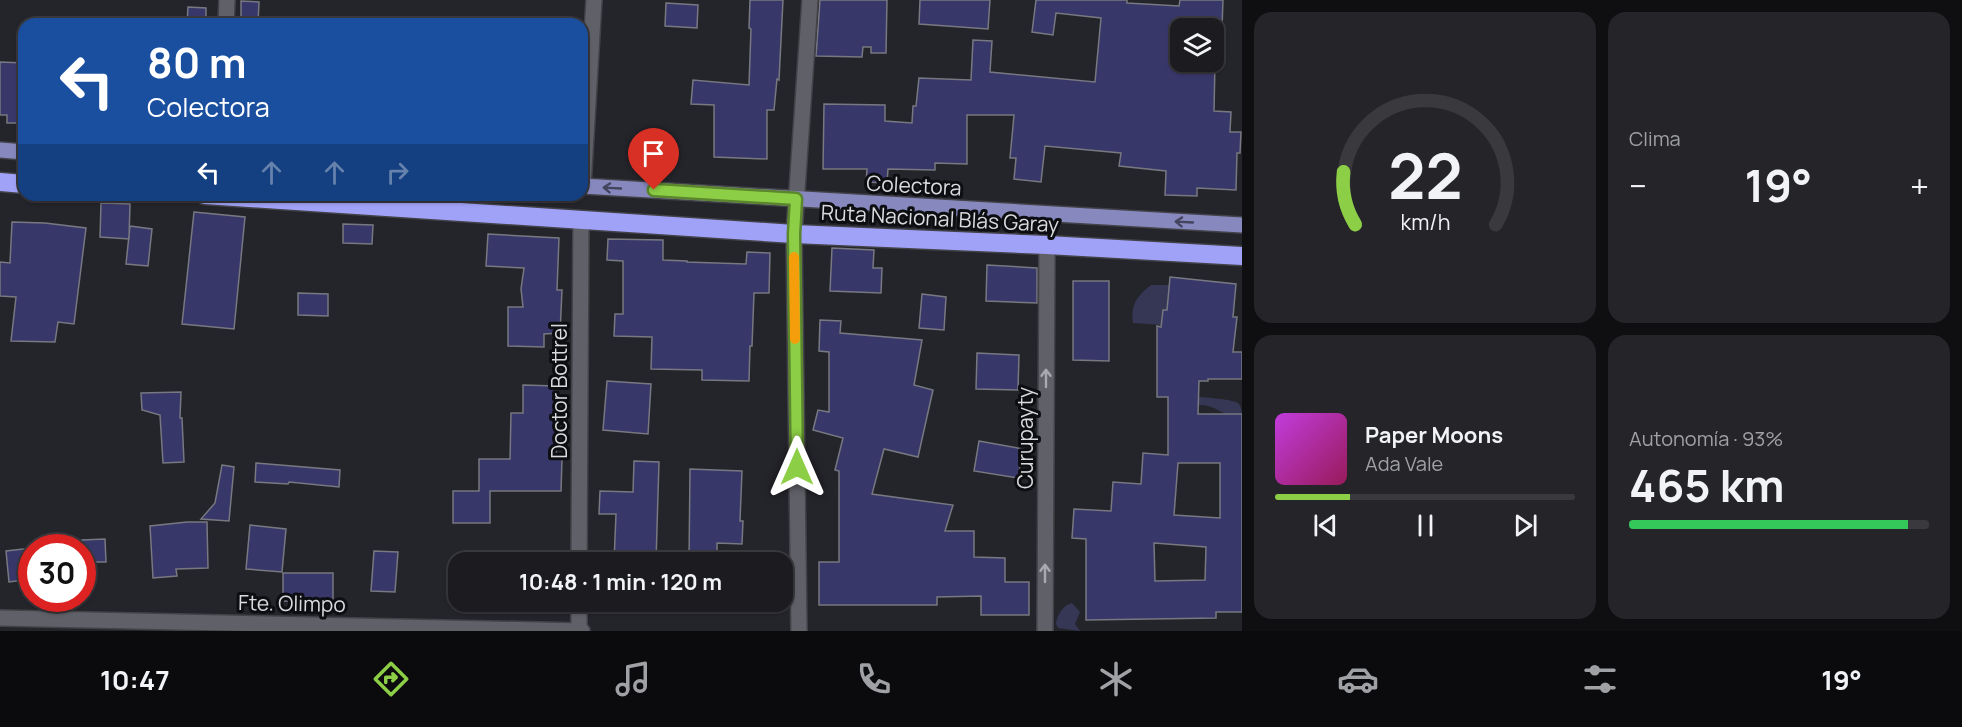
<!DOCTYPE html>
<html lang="es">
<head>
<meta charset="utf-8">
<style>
	:root { --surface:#1b1b20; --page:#242429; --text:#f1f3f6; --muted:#a0a1a5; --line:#39393e; --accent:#8cce45 }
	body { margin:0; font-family:Manrope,sans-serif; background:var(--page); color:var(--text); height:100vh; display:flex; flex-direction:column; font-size:22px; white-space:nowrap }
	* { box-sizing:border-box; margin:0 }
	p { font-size:20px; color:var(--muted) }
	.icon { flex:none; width:33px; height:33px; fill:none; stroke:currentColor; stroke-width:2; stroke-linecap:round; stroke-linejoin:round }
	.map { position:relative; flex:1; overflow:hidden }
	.details { display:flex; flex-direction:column; gap:12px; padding:12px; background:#0f0f12; width:720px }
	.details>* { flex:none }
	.hud { position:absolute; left:18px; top:18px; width:570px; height:183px; border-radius:18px; box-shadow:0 2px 4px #0004,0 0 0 2px var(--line); background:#1a4fa0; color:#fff; overflow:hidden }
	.tools { position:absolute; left:1170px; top:18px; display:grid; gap:12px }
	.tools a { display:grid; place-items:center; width:54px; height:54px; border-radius:12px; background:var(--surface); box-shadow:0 2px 4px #0004,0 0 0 2px var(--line); font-size:30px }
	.speed { position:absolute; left:18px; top:534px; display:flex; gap:12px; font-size:30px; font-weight:700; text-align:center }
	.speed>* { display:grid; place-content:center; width:78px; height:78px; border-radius:50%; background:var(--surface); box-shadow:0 2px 4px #0004,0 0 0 2px var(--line); line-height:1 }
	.speed .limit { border:9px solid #d22; background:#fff; color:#111 }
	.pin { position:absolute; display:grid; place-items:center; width:51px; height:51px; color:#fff; margin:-62px -26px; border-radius:50% 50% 50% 0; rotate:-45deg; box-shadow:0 0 6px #0007 }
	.pin .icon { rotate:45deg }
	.me { position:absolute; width:66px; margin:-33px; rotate:0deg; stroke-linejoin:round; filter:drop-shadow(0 0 4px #0008) }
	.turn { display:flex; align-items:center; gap:21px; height:126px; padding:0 30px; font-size:27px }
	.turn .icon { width:78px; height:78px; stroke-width:2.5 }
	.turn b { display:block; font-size:42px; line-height:51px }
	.lanes { display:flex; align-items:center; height:57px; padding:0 30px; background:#0003; justify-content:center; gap:30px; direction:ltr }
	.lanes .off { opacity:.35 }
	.big { font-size:45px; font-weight:700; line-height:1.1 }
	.details .tile { flex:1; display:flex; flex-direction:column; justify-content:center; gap:9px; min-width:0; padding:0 21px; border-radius:18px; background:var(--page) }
	.details .dial { align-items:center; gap:0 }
	.dial svg { height:156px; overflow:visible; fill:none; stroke:var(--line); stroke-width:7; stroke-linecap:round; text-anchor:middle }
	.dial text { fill:var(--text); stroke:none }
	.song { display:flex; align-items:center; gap:18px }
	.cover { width:72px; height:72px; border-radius:9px; background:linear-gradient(135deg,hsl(290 70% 55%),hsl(330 70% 35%)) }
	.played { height:6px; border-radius:3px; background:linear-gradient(90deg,var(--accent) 25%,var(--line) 25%) }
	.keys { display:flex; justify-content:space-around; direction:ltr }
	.heat { display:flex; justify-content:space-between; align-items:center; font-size:33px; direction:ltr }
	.charge { height:9px; border-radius:4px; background:linear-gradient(90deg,#34c759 93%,var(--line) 0) }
	.details .tiles { flex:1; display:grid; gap:12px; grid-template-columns:repeat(2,1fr) }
	.trip { position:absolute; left:448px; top:552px; width:345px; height:60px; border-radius:18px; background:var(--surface); box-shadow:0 2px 4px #0004,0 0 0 2px var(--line); font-weight:700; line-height:60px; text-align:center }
	.menu { display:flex; height:96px; justify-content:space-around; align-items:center; background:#0b0b0d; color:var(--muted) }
	.menu .icon { width:42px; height:42px }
	.menu .on { color:var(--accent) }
	.menu b { font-size:27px; color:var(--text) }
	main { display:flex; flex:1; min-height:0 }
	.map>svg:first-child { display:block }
</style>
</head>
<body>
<main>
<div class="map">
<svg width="1242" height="631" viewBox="0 0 1242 631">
	<rect width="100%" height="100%" fill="#24242b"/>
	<!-- green -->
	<path fill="#353755" d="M1151 285H1170L1169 330 1161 325 1133 323C1130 305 1137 296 1151 285Z
		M1190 396C1199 397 1232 399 1238 403 1242 407 1242 412 1242 417 1224 419 1212 401 1196 406Z
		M1072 603 1080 612 1075 624 1080 631 1058 628 1056 624C1057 615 1063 605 1072 603Z"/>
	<!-- building -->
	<path fill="#38376a" stroke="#777880" stroke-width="1.5" fill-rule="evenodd" d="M750 0H783L779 80 777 79 774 110H767V159L714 157V105L691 104 693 80 749 85 751 29 749 28Z
		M820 0H887L886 53H871V47H863L862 57 816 56Z
		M920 0H990L988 29 919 24Z
		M1036 0H1127V3L1179 6 1180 0H1223L1222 28H1180V62H1215L1214 111 1231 112 1230 132H1241L1240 153H1237L1236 190 1197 188V196L1165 195 1166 171 1119 166 1121 153 1045 146 1041 182 1014 179 1016 158H1010L1014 115H967V164L935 163V170L888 169 887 183 866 182 867 169H823L824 104 885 105V121L912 123 913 106H916L919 78 971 80 973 40 992 41 990 72 1095 82 1101 18 1056 13 1053 35 1032 32Z
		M241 1 259 2 258 24H241Z
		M666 3 698 5 697 28 665 26Z
		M188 7 206 8V24H187Z
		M0 62 24 63V123H7V115H0Z
		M101 203 130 204 129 239 100 237Z
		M194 212 245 217 234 329 182 324Z
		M12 222 45 223 86 228 74 324 58 322 55 342 11 341 16 297 0 296V262L10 263Z
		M343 224 373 225 372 244 343 243Z
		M130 226 152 229 148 266 126 264Z
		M488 234 559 238 557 290H562L560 333 544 334V347L508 346V307H523L521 289 524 268 486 266Z
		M608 239 663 240V260L687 261V262L746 264 747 252 770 253 769 293H754L752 346H750L749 381 702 380V370L651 369 652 337 614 336 615 314H623V261L607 260Z
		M832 248 874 250 873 268H882L881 293 830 291Z
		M987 265 1037 268V303L986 301Z
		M1170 277 1236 284 1233 317H1237L1233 352H1242V379H1208V381H1199L1198 414H1242V612H1216V618L1086 620V539L1072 538 1074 509 1111 511 1113 482 1141 484 1143 453 1168 455V397H1157V326L1161 327 1163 310H1167ZM1178 463H1220V518L1174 515ZM1154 543 1206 547 1205 580 1155 581Z
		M1073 281H1109V361L1073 360Z
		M298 293 328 294V316L298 315Z
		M922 294 946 297 944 330 919 328Z
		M820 320 841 321 840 333 922 340 914 385 933 390 918 457 884 449 872 494 953 505 945 531H974V557L1005 558V582H1029V615H981V596L937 597V605H819V562H839V471L835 470 843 438 813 430 818 410 829 412V352L819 351Z
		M977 353 1019 355 1018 390 976 389Z
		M607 381 651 384 648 434 603 430Z
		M523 385 556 386V459H562L561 491H490V523H453V491H479V459H510L511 413H523Z
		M181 392 180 418H182L184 462 163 463 160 415 142 410 141 393Z
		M979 441 1023 449 1018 478 974 471Z
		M634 461 659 462 656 562H614L616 514H599L600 491 633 492Z
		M256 463 340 470 339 487 289 482 288 484 255 482Z
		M222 465 234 467 229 521 201 519 215 503Z
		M690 469 742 471 740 521H743L742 544 717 543V562H689Z
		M187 522H207L208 568 176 569 177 576 153 578 150 526Z
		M250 525 286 529 282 572 246 569Z
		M105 539 106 562H82V540Z
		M32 548V579L9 582 6 551Z
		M374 551 398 552 395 592 371 591Z
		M283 573H333V602L283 601Z"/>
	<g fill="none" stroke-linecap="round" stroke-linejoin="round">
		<defs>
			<path id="minor" d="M226 24 227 0
				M583 186 594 0
				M579 562 581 219
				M0 618 582 631
				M579 631V602
				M799 631 794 234 810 0
				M1045 631 1047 245"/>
			<path id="major" d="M0 150 24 152
				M582 186 1242 225"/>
			<path id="highway" d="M0 182 24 184
				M205 195 794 234 1047 245 1242 256"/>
		</defs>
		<!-- minor casing -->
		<use href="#minor" stroke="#424248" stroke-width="18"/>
		<!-- major casing -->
		<use href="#major" stroke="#424248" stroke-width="18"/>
		<!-- highway casing -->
		<use href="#highway" stroke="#424248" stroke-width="21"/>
		<!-- minor -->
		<use href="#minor" stroke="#606168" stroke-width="15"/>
		<!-- major -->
		<use href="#major" stroke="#8688be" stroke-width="15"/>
		<!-- highway -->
		<use href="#highway" stroke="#a0a2f8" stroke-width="18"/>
	</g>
	<!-- one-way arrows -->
	<defs><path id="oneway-shaft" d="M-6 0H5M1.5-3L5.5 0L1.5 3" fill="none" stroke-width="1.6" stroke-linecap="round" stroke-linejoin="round" transform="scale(1.5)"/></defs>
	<g stroke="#43455f">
		<use href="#oneway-shaft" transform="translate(612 188) rotate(-177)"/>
		<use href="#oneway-shaft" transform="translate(1184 222) rotate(-177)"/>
	</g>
	<g stroke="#a9aaaf">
		<use href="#oneway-shaft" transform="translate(1046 378) rotate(-90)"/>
		<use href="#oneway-shaft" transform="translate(1045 573) rotate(-90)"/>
	</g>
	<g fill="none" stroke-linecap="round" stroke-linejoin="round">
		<defs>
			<path id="route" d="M654 190 796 199 794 234 797 467"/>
		</defs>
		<!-- route casing -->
		<use href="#route" stroke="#5b862d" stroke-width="15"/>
		<!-- route -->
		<use href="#route" stroke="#8cce45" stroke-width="10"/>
		<!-- slow -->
		<path stroke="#f59e0b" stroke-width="10" d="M794 257 795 339"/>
	</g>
	<g text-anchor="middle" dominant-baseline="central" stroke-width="6" stroke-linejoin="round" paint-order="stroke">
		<!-- street labels -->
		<g font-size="21" fill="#d9dade" stroke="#0d0e11">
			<text transform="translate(914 185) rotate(3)">Colectora</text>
			<text transform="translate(940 218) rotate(3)">Ruta Nacional Blás Garay</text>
			<text transform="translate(559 391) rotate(-90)">Doctor Bottrel</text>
			<text transform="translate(1025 438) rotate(-90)">Curupayty</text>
			<text transform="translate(292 603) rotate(1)">Fte. Olimpo</text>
		</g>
	</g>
</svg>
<div class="tools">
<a><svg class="icon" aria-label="layers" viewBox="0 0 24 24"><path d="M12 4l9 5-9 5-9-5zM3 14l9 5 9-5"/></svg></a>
</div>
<div class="speed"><div class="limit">30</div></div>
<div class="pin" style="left:654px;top:190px;background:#d93025"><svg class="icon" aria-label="arrive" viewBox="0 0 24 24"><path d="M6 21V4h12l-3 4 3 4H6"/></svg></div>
<svg class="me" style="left:797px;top:467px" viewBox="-20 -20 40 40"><path d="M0-17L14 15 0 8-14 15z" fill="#8cce45" stroke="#fff" stroke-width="4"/></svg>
<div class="trip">10:48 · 1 min · 120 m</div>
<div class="hud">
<div class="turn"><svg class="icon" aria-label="left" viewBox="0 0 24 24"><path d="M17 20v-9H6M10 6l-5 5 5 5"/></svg><div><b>80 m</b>Colectora</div></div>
<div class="lanes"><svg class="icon" aria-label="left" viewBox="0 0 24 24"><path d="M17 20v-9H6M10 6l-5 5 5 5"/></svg><svg class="icon off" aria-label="ahead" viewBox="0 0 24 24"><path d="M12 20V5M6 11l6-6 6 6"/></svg><svg class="icon off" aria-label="ahead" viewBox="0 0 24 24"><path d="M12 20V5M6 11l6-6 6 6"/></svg><svg class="icon off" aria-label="right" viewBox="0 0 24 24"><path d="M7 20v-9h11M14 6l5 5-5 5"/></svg></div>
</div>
</div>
<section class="details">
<div class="tiles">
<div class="tile dial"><svg viewBox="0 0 100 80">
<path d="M14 69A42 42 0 1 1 86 69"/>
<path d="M14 69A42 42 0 0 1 8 42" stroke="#8cce45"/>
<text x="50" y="56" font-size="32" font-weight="700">22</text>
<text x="50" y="72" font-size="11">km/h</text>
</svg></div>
<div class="tile"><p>Clima</p>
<div class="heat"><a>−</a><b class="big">19°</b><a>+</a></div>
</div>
<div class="tile">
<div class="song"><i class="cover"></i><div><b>Paper Moons</b><p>Ada Vale</p></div></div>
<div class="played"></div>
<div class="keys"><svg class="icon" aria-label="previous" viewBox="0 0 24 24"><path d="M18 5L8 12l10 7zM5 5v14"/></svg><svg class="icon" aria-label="pause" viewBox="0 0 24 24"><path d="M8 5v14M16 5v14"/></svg><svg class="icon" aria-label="next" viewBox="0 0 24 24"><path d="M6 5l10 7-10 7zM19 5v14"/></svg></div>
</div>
<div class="tile"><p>Autonomía · 93%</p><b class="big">465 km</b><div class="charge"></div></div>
</div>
</section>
</main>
<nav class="menu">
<b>10:47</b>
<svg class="icon on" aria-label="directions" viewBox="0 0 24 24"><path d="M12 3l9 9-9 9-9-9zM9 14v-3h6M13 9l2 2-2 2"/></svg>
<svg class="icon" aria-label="music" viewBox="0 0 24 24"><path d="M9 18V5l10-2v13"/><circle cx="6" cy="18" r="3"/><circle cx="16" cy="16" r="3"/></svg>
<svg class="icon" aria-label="phone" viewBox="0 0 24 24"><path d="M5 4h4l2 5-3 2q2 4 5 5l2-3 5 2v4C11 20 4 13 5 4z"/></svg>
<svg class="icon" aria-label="climate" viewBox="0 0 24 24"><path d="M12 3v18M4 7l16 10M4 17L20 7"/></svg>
<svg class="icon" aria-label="car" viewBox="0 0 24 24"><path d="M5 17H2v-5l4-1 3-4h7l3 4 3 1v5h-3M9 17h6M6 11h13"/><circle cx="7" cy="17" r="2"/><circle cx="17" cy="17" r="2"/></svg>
<svg class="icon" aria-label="filters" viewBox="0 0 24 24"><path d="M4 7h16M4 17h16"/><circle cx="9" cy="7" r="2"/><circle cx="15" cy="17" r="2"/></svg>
<b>19°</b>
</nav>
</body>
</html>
